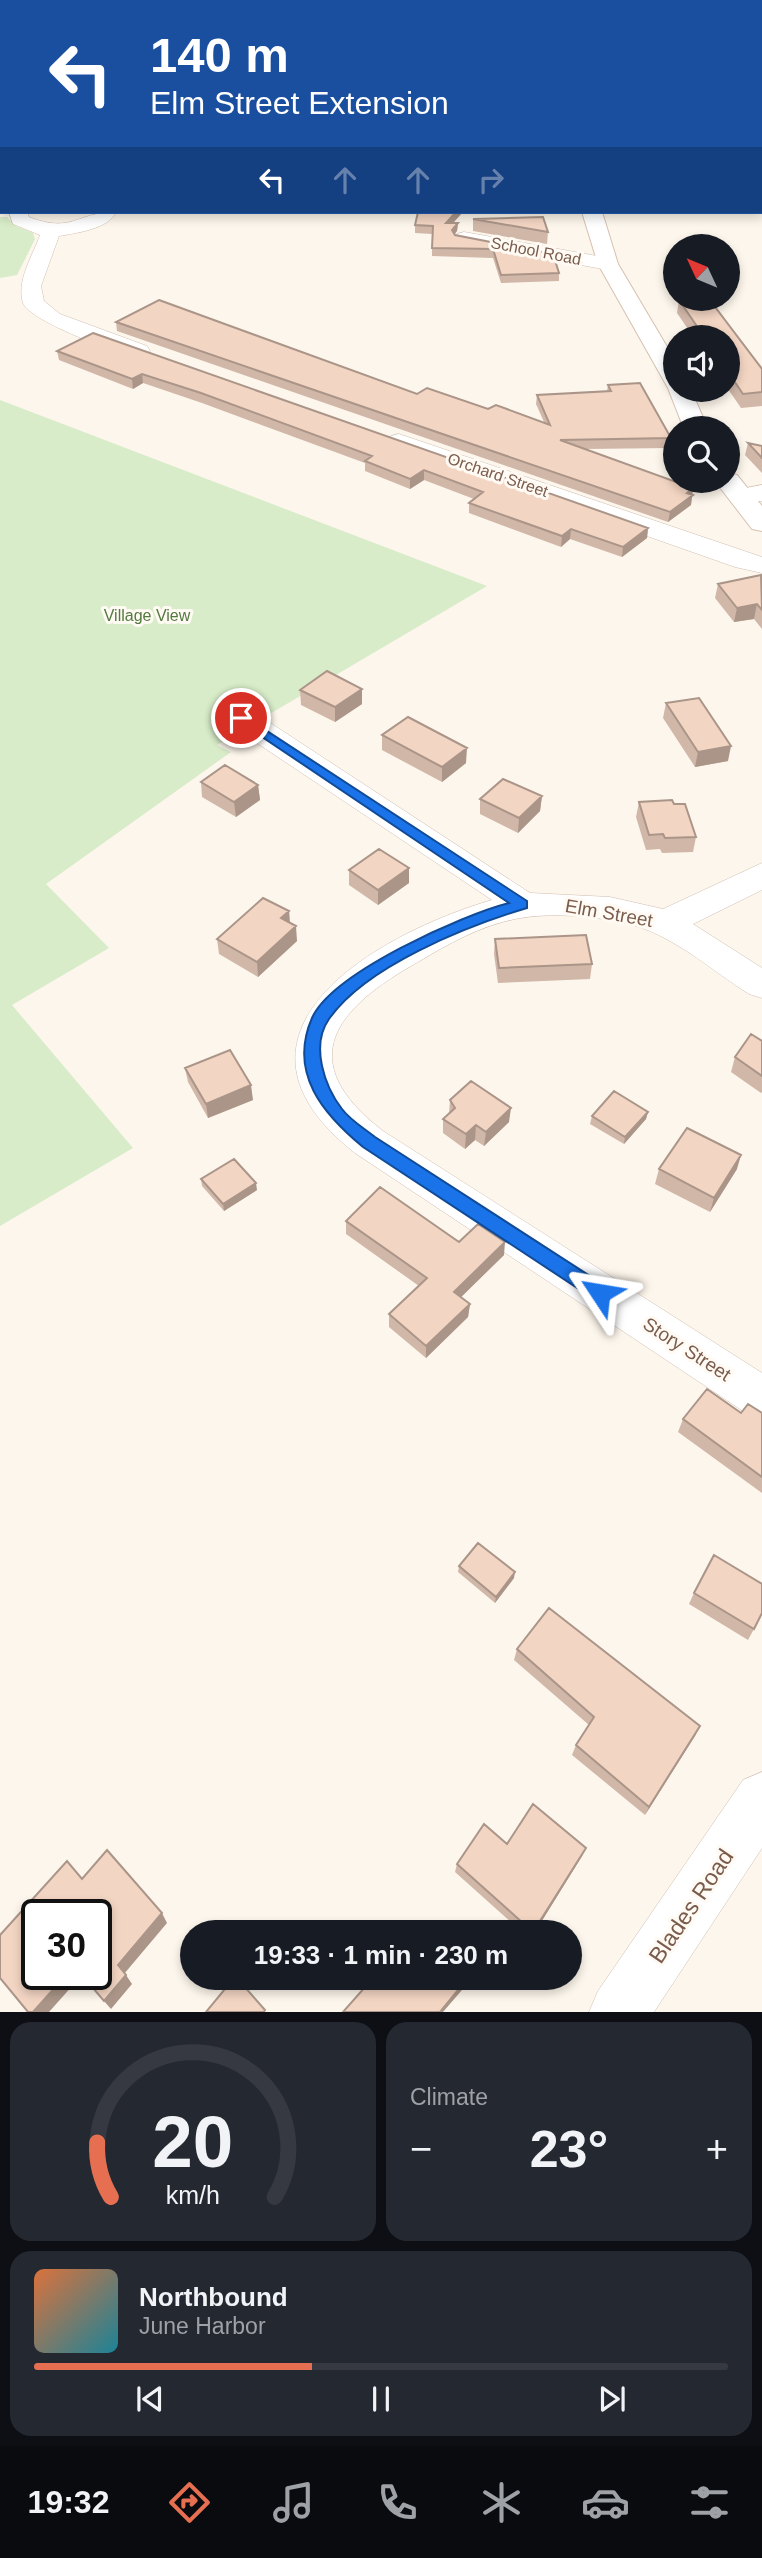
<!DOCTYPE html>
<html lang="en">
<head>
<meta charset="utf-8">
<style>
	:root { --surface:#171b24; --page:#242831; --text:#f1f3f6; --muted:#9ea1a6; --line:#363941; --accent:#e76f51 }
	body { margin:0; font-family:Helvetica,sans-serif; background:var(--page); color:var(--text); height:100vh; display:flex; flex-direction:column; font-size:26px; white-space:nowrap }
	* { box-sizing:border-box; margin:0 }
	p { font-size:23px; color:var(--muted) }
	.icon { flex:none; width:38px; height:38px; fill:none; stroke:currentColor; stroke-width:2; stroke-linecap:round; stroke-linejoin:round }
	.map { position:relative; height:2012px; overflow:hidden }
	.sheet { display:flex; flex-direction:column; gap:10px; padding:10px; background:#0d0f14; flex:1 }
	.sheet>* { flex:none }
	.top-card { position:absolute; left:0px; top:0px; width:763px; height:214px; box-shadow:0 4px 10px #0003; background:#1a4fa0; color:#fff; overflow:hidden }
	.needle { width:46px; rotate:314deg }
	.tools { position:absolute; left:663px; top:234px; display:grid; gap:14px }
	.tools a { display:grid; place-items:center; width:77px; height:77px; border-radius:50%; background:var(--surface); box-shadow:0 4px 10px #0003; font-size:35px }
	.speed { position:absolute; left:21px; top:1899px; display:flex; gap:14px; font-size:35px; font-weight:700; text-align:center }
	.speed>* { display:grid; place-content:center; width:91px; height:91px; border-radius:50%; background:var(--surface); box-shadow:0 4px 10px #0003; line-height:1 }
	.speed .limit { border:4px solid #111; border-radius:10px; background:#fff; color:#111 }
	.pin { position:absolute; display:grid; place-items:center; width:60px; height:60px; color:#fff; margin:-30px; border:4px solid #fff; border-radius:50%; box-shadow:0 2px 7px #0007 }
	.me { position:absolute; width:77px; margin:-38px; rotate:303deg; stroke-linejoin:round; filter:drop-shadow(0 0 5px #0008) }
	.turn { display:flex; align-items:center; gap:24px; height:147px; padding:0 35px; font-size:32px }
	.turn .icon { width:91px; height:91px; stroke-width:2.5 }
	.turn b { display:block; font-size:49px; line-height:60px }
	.lanes { display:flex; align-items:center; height:66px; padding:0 35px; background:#0003; justify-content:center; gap:35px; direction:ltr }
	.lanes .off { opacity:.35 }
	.big { font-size:52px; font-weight:700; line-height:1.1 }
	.sheet .card { flex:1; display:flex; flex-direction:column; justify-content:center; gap:10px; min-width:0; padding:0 24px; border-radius:21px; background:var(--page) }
	.sheet .dial { align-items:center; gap:0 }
	.dial svg { height:182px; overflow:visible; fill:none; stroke:var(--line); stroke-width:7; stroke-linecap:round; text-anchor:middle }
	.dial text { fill:var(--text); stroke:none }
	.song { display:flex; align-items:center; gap:21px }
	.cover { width:84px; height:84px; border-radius:10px; background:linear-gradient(135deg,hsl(20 70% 55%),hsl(190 70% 35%)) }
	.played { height:7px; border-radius:4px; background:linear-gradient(90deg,var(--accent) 40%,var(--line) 40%) }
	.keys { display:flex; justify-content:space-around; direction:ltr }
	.heat { display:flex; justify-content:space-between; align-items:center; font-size:38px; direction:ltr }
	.sheet .tiles { flex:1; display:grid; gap:10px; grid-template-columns:1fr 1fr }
	.card:last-child { grid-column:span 2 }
	.trip { position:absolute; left:180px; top:1920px; width:402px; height:70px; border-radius:35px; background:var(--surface); box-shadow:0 4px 10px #0003; font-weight:700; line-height:70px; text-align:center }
	.dock { display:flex; height:112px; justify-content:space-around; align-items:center; background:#090b0e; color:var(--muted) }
	.dock .icon { width:49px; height:49px }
	.dock .active { color:var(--accent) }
	.dock b { font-size:32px; color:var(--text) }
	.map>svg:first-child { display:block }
</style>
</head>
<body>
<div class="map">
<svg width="762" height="2012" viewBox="0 0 762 2012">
	<rect width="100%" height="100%" fill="#fdf6ec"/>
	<!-- green -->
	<path fill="#d8ecc9" d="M0 217H7L16 226 33 233 35 239 17 275 0 278Z
		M0 400 487 586 217 745 231 752 46 884 109 948 12 1005 133 1148 0 1226Z"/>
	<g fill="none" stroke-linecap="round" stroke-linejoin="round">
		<defs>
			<path id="street" d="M9 212H27L29 217C73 234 76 212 116 212 109 229 76 233 59 236L41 286 44 301 60 314 147 346 150 351 147 356C129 360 29 321 23 303 16 281 33 255 40 235L13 224Z
				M464 232 608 258 618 264 608 270 457 242 454 238 457 234Z
				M399 434 762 557V573L735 567 391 446 387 441 391 436Z
				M762 485V501H731L727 496 731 491Z
				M241 709 252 711 530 893 610 897 663 909 762 863V890L693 924 762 968V998L749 994C711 970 671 933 625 923 591 916 550 912 515 919 480 926 448 944 418 962 336 1008 291 1060 383 1131L762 1373V1419L746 1413 355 1153C203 1034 376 934 492 900L230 725 226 718 230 711Z
				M762 1772V1848L654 2012H589L598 1991 743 1780Z"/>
			<path id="secondary" d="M590 0H605L606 2H591Z
				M582 212H602L618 264 676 362V390H691L708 429H684L668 388 598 264Z
				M728 473 737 475 762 506V531L752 529 715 481H728Z"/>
		</defs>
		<!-- street casing -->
		<use href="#street" stroke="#d1beb0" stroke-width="1"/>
		<!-- secondary casing -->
		<use href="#secondary" stroke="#d6c0b0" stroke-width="2"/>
		<!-- street -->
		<use href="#street" fill="#fff" fill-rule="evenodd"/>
		<!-- secondary -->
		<use href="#secondary" fill="#fff" fill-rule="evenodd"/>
	</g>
	<!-- wall -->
	<path fill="#d1b7a8" d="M473 219 548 232 547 244 473 231Z
		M458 223 457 231 455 234V235L559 273V281L501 283 493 258 432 256V234L415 233V225Z
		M696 299H709L762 369V406L741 408 728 389V338H694L677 313 679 300Z
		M116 322 417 394 544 422 536 404 537 395 607 391 608 385 671 438 670 448 585 449 693 488 691 505 668 522 117 331Z
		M93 333 648 528 647 538 622 557 570 539 561 547 469 513V503L474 499 424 480 410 489 365 471V463L202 403 143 383 133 389 59 360 57 351Z
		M748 443 762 446V473L745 455Z
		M762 576V629L754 619 734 622 715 598 718 584Z
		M362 689V704L335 722 301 705 300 690Z
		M666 703 728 761 695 767 663 718Z
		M382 735 466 763 442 782 382 750Z
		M201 782 258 785 260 800 236 817 202 797Z
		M542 796 540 811 518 833 480 814V799Z
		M639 802 674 804 696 837 693 852 662 853 660 849 646 850 636 817Z
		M409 868V883L378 905 349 885V870Z
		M289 911 290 923 297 941 258 977 219 954 217 939Z
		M495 939 592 964 590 979 498 983 494 954Z
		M762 1041V1092L761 1093 731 1072 735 1057Z
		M185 1068 253 1100 208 1118 188 1082Z
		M450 1100 509 1122 484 1146 475 1140 465 1149 443 1133V1119L449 1114Z
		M648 1112 646 1119 624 1144 590 1124 592 1116Z
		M659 1169H737L710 1212 655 1184Z
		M201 1179 257 1190 224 1211 202 1186Z
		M346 1221 459 1242 504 1255 461 1297 470 1304 468 1317 426 1358 389 1327V1314L419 1286 346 1234Z
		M741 1413H762V1493L678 1432 683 1419Z
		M459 1566 514 1578 495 1603 458 1572Z
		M694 1593 754 1629 748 1640 689 1604Z
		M517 1649 700 1726 645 1815 572 1755 576 1745 589 1725 514 1660Z
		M507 1844 582 1856 535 1932H522L455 1872 457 1864Z"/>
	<!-- shaded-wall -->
	<path fill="#aa9588" d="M456 212H463L446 231V223Z
		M458 223 457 231 451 238 452 230Z
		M142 374 143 383 133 389 132 379Z
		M424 470V480L410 489V479Z
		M693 488 691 505 668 522 670 512 687 493Z
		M648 528 647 538 622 557 623 547Z
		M571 529 570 539 561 547 562 536Z
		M757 604 754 619 734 622 737 608Z
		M362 689V704L335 722V707Z
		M731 746 728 761 695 767 698 752Z
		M467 748 466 763 442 782V767Z
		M258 785 260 800 236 817 234 802Z
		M542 796 540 811 518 833 519 818Z
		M409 868V883L378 905V890Z
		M289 911 290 927 281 918Z
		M296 926 297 941 258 977 257 962Z
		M251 1085 253 1100 208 1118 206 1104Z
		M511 1108 509 1122 484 1146 486 1132Z
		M648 1112 646 1119 624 1144 625 1137Z
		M476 1125 475 1140 465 1149 466 1134Z
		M741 1155 737 1169 710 1212 714 1198Z
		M256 1183 257 1190 224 1211 223 1204Z
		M505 1242 504 1255 453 1305 454 1292Z
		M470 1304 468 1317 426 1358V1346Z
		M515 1572 514 1578 495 1603 496 1597Z
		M700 1726 695 1736 645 1815 649 1807Z
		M586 1848 582 1856 535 1932H533Z
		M162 1913 167 1923 124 1974 118 1965Z
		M67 1974 82 1975 49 2012H33Z
		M126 1975 132 1984 111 2009 104 2001Z
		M463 1984 462 1990 443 2012H440Z"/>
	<!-- building -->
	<path fill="#f3d5c3" stroke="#aa9588" stroke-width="2" d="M418 212H456L446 223H458L452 230 455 235 553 254 559 273 501 275 493 249 432 248 433 226 415 225Z
		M543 217 548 232 473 219Z
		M696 299H709L762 369V392L743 394 728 372V338H705L679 300Z
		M159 300 417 394 427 388 488 409 496 405 550 425 537 395 611 391 608 385 640 383 671 438 560 440 693 488 687 493 693 495 670 512 116 322Z
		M93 333 648 528 623 547 571 529 562 536 469 503 483 492 424 470 410 479 365 461 372 456 201 393 142 374 132 379 57 351Z
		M748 443 762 446V458Z
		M761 575 762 610 757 604 737 608 718 584Z
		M327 671 362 689 335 707 300 690Z
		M699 698 731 746 698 752 666 703Z
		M408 717 467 748 442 767 382 735Z
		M225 765 258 785 234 802 201 782Z
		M503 779 542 796 519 818 480 799Z
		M672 800 674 804H685L696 837 665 838 663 834 649 835 639 802Z
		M379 849 409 868 378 890 349 870Z
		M263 898 289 911 281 918 296 926 257 962 217 939Z
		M586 935 592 964 499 968 495 939Z
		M751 1034 762 1041V1076L735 1057Z
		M230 1050 251 1085 206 1104 185 1068Z
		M471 1081 511 1108 486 1132 476 1125 466 1134 443 1119 455 1108 450 1100Z
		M614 1091 648 1112 625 1137 592 1116Z
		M687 1128 741 1155 714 1198 659 1169Z
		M234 1159 256 1183 223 1204 201 1179Z
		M380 1187 459 1242 478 1224 505 1242 454 1292 470 1304 426 1346 389 1314 427 1278 346 1221Z
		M707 1389 741 1413 748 1404 762 1413V1477L683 1419Z
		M478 1543 515 1572 496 1597 459 1566Z
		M714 1555 762 1584V1613L754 1629 694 1593Z
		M549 1608 700 1726 649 1807 576 1745 594 1717 517 1649Z
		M533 1804 586 1848 533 1932 457 1864 484 1824 507 1844Z
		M107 1850 162 1913 118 1965 126 1975 104 2001 81 1974H96V1914H37V1974H67L33 2012H28L0 1978V1935L67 1861 82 1879Z
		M234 1978H237L265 2010 264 2012H206Z
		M373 1978H457L463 1984 440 2012H343Z"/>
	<!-- route -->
	<path fill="#1a73e8" stroke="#114b97" stroke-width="2" d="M241 714 527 901V908C467 926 366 966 329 1019 310 1046 325 1087 342 1109 350 1120 365 1129 375 1137L607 1287 610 1293 607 1299H594L363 1147C323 1114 288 1073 312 1018 332 973 462 915 509 903L237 720V715Z"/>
	<g text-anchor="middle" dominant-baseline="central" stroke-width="6" stroke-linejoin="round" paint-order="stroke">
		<!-- far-street labels -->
		<g font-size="16" fill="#7a5c4d" stroke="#fffaf3">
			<text transform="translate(536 251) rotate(11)">School Road</text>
			<text transform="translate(498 475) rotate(19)">Orchard Street</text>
		</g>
		<!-- far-park labels -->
		<g font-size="16" fill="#537a41" stroke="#fffaf3">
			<text x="147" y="615">Village View</text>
		</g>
		<!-- street labels -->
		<g font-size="19" fill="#7a5c4d" stroke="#fffaf3">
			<text transform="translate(609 913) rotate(10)">Elm Street</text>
			<text transform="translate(687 1349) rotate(33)">Story Street</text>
		</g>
		<!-- near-street labels -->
		<g font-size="23" fill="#7a5c4d" stroke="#fffaf3">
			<text transform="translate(691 1906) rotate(-56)">Blades Road</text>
		</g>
	</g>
</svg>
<div class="tools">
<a><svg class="needle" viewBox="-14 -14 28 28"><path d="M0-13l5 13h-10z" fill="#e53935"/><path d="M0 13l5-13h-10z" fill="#9ea1a6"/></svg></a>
<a><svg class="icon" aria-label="sound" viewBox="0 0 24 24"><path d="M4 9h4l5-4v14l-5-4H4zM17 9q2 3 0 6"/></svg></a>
<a><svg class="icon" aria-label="search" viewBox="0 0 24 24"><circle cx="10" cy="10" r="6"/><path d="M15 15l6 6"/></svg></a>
</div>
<div class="speed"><div class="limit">30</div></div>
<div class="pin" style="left:241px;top:718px;background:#d93025"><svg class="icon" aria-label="arrive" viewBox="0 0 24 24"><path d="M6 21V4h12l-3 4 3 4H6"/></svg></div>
<svg class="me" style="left:600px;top:1293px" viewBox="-20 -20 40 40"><path d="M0-17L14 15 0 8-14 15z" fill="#1a73e8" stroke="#fff" stroke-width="4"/></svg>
<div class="trip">19:33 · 1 min · 230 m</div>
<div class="top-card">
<div class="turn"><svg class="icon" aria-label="left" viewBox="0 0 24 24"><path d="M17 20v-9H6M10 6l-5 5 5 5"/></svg><div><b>140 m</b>Elm Street Extension</div></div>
<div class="lanes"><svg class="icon" aria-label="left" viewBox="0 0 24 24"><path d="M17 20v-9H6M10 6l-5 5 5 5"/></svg><svg class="icon off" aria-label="ahead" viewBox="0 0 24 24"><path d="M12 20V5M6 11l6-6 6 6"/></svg><svg class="icon off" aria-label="ahead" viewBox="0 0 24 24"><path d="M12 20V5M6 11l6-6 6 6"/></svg><svg class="icon off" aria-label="right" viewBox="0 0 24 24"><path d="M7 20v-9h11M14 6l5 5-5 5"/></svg></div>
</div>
</div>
<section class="sheet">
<div class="tiles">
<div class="card dial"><svg viewBox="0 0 100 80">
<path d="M14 69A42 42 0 1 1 86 69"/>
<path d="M14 69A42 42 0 0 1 8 45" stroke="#e76f51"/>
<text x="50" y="56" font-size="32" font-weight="700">20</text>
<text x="50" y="72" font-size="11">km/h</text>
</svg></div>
<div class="card"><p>Climate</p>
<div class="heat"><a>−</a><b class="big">23°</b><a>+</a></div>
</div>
<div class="card">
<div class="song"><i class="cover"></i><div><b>Northbound</b><p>June Harbor</p></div></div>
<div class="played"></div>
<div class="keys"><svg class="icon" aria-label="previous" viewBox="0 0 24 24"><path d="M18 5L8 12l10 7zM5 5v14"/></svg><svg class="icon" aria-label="pause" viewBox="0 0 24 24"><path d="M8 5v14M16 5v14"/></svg><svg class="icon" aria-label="next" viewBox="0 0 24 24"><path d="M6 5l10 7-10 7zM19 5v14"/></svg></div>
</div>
</div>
</section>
<nav class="dock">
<b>19:32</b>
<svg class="icon active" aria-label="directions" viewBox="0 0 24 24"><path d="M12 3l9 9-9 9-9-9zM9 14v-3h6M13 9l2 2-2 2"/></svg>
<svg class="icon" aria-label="music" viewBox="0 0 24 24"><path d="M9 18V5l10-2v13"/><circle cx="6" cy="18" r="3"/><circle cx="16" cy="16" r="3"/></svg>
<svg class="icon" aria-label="phone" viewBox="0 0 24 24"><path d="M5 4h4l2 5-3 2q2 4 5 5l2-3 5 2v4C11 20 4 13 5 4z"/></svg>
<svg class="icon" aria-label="climate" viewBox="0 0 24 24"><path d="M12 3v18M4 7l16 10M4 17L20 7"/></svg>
<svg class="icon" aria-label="car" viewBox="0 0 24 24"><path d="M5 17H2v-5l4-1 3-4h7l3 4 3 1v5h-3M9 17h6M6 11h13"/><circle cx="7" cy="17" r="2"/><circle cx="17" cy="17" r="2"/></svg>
<svg class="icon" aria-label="filters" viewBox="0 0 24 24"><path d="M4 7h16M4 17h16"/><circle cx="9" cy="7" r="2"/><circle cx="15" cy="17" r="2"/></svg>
</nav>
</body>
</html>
